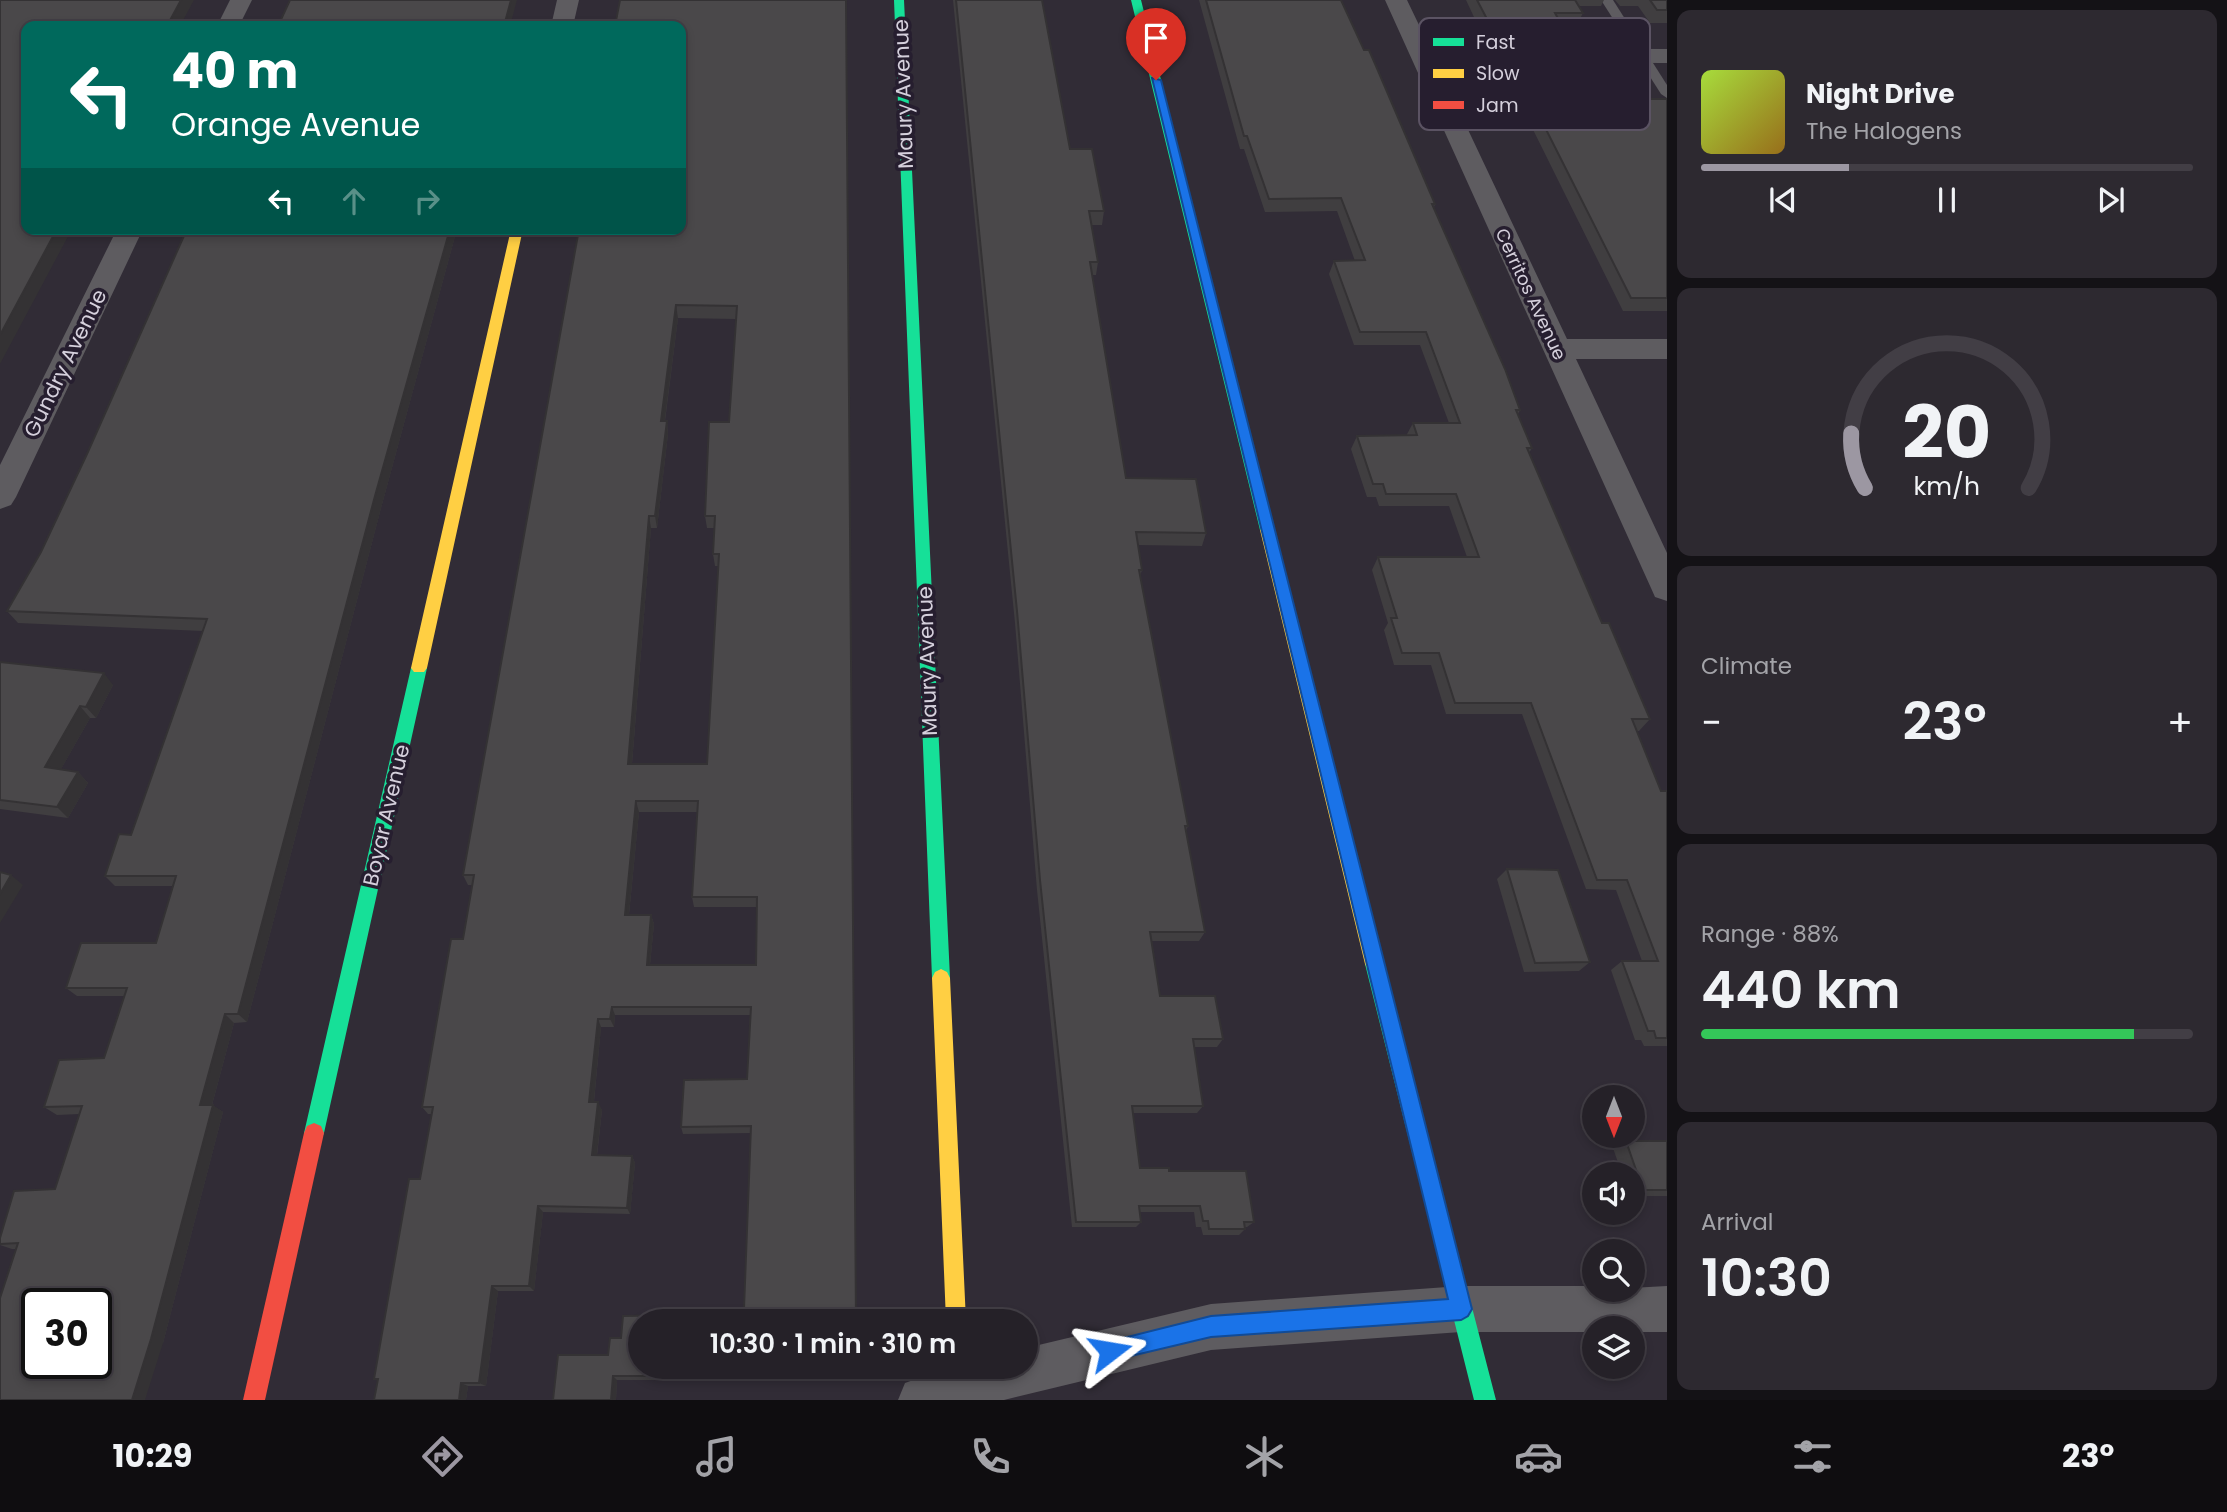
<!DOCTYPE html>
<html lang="en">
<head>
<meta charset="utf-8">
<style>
	:root { --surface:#252128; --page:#2d2930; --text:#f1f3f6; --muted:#a3a3a8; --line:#423e45; --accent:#9c97a2 }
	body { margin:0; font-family:Poppins,sans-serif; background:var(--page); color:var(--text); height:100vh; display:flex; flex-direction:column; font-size:26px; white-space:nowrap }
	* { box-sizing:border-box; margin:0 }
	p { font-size:23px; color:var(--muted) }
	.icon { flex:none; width:38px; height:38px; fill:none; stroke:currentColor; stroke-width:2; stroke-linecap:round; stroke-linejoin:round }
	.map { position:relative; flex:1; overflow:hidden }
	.sheet { display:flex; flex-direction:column; gap:10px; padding:10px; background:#141216; width:560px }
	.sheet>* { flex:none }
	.top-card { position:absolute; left:21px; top:21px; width:665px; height:214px; border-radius:14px; box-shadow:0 4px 10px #0003,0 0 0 2px var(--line); background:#00695c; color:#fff; overflow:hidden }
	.needle { width:46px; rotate:180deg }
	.controls { position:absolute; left:1582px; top:1085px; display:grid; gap:14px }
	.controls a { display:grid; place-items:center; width:63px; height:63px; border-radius:50%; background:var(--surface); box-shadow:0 4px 10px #0003,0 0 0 2px var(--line); font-size:35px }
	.speed { position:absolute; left:21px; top:1288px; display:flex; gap:14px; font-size:35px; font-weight:700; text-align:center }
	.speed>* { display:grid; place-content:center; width:91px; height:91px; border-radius:50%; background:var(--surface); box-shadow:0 4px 10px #0003,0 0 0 2px var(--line); line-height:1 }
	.speed .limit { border:4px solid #111; border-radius:10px; background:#fff; color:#111 }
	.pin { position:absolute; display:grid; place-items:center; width:60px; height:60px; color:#fff; margin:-72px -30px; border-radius:50% 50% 50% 0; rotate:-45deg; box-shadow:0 0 7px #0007 }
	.pin .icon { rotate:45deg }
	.me { position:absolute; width:77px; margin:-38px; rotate:76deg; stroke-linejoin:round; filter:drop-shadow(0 0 5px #0008) }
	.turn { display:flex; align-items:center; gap:24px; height:147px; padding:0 35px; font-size:32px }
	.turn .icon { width:91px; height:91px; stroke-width:2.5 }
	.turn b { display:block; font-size:49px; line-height:60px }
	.lanes { display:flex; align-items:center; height:66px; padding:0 35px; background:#0003; justify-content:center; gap:35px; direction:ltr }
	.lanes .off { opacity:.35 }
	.big { font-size:52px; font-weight:600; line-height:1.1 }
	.sheet .card { flex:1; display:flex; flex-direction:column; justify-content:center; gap:10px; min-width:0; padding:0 24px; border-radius:14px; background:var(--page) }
	.sheet .dial { align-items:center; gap:0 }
	.dial svg { height:182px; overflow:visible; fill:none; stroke:var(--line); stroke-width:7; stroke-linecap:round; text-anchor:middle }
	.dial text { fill:var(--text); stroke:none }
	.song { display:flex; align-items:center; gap:21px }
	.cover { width:84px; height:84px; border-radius:10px; background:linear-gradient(135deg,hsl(80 70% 55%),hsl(40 70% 35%)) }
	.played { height:7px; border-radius:4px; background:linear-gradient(90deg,var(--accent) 30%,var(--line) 30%) }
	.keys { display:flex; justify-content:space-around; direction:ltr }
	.heat { display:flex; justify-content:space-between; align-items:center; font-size:38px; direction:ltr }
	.charge { height:10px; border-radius:5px; background:linear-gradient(90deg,#34c759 88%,var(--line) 0) }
	.trip { position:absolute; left:628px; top:1309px; width:410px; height:70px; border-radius:35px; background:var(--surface); box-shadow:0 4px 10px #0003,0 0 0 2px var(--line); font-weight:600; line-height:70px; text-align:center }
	.dock { display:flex; height:112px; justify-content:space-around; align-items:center; background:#0f0d10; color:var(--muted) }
	.dock .icon { width:49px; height:49px }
	.dock .current { color:var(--accent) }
	.dock b { font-size:32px; color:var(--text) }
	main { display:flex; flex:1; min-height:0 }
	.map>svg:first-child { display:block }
</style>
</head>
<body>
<main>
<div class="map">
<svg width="1667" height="1400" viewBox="0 0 1667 1400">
	<rect width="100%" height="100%" fill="#312c36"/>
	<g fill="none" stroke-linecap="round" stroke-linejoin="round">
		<!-- lane -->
		<path fill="#5e5c60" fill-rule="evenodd" d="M1601 0H1613L1667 85V98L1661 94Z"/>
		<!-- street -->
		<path fill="#5e5c60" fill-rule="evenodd" d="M230 0H252L239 26H217Z
			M557 0H579L573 26H551Z
			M1385 0H1407L1430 48 1667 49V63L1436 62 1567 339H1667V359H1576L1667 553V601L1655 597 1651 588Z
			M117 229H143L16 497 11 505 0 509V465Z
			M1461 1286H1594V1290L1667 1286V1332H1633V1328H1594V1332H1461L1211 1350 1004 1400H898L905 1383 949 1367H1026V1348L1211 1304Z"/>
		<!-- fast -->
		<path fill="#16e098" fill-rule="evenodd" d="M894 0H904L950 978 947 984 941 987 935 984 932 978Z
			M1131 0H1141L1274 530 1267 535 1260 530Z
			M419 662 424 664 427 668 324 1133 321 1140 314 1143 307 1140 304 1133 411 668 414 664Z
			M1374 956 1380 958 1383 964 1496 1400H1474L1365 964 1368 958Z"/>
		<!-- slow -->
		<path fill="#ffcf43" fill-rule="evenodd" d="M511 229H523L427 668 424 672H414L411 668Z
			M1267 525 1274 530 1383 964 1380 970 1374 972 1368 970 1365 964 1260 530Z
			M941 969 947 972 950 978 966 1321H946L932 978 935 972Z"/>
		<!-- jam -->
		<path fill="#f24e42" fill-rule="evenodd" d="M314 1123 321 1126 324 1133 265 1400H243L304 1133 307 1126Z"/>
	</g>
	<!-- wall -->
	<path fill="#403e40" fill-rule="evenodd" d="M846 0 776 1313H745L744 1308 751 1133 683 1134 681 1127 747 1079 750 1015H615L614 1027H601L594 1102 602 1110 597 1156H632L635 1163 630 1214 543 1212 534 1291H498L486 1386H468L466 1400H374L378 1380 374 1379 420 1179 432 1114H428L422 1107 463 939 472 885H468L463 875 579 229ZM678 318 736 319 729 422 705 516 707 528H715L713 554 715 566H718L707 764H632L651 528H657L668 434 667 421H665ZM639 812H698L692 897 694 907H757L756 965H650L654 924 651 915H629Z
		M953 0H1042L1070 149 1104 211 1102 225H1092L1098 262 1096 275H1092L1126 478 1206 533 1202 546 1138 545 1142 570 1140 576 1188 826 1186 831 1205 932 1199 941H1152L1160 996 1223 1039 1217 1047H1194L1203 1106 1197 1113H1133L1140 1168 1169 1171 1254 1222 1247 1227H1245V1229L1239 1235H1203L1201 1227H1196L1194 1212H1140L1141 1222 1136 1227H1072L1037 890 1015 623Z
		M1199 0H1341L1435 204 1434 207 1520 410 1518 414 1532 448 1529 453 1602 623 1650 719 1639 731H1636L1661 791H1667V1046H1644L1641 1040H1635L1611 970 1622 961H1642L1616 890 1586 889 1522 714H1446L1431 665H1394L1384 630 1388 623 1372 570 1378 557H1467L1449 506H1379L1376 497H1367L1351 449 1357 436H1406L1413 423H1449L1420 345H1354L1329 274 1334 261H1355L1337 211 1265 212 1244 149H1240Z
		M1466 0H1604L1601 6H1578L1583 13 1576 26H1562L1566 33 1560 46H1492L1485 32H1481Z
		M1615 0H1667V23H1650L1638 6H1620Z
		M1507 52 1591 74 1617 99H1667V311H1623L1501 65Z
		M187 229H457L381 508 247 1022 234 1023 212 1105 223 1112 163 1343 16 1249H12L0 1245V1238L55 1189 79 1114 57 1115 44 1107 104 1058 124 996H77L66 988 156 943 173 886H115L105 876 131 835 203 631 18 623 7 611 41 552 87 454Z
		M0 662 113 685 96 718H90L61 769 78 772 88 783 68 818 0 809Z
		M1507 869 1590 962 1579 971 1524 972 1497 879Z
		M1626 1141H1667V1196H1633V1174H1622L1613 1148Z
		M682 1320 680 1380H617L616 1400H553L608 1355 621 1338Z"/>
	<!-- shaded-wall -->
	<path fill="#343234" d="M181 0H194L180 26H167Z
		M511 0H517L510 26H504Z
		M57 229H72L0 364V335Z
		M450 229H457L381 508 247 1022 238 1014 375 496Z
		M676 305 678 318 663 434 661 421Z
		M667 421 668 434 657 528 655 516Z
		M649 516 651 528 631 775 628 764Z
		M104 673 113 685 96 718 86 707Z
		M80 706 90 718 56 778 45 767Z
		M78 772 88 783 68 818 57 807Z
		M636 801 639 812 628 924 625 915Z
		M11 875 23 885 0 923V894Z
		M651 915 654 924 649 974 647 965Z
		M612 1007 615 1015 614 1027 610 1019Z
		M225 1014 234 1023 210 1112 200 1105Z
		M598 1019 601 1027 593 1110 589 1102Z
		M598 1102 602 1110 596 1162 592 1155Z
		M213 1105 223 1112 163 1343 145 1400H132Z
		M632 1156 635 1163 630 1214 627 1208Z
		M538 1206 543 1212 534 1291 529 1286Z
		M492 1286 498 1291 486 1386 479 1383Z
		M677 1367H680V1380L677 1376Z
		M613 1376 617 1380 616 1400H611Z
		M461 1383 468 1386 466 1400H459Z"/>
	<!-- building -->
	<path fill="#4a484a" stroke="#343234" stroke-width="2" fill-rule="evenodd" d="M0 0H181L167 26H26V229H57L0 335Z
		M290 0H511L504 26H278Z
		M620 0H846L856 1321H776V1308H744L751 1126 681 1127 684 1080 747 1079 751 1007H612L610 1019H598L589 1102H598L592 1155 632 1156 627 1208 538 1206 529 1286H492L479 1383H461L459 1400H374L378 1379H374L409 1179H420L433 1107H422L451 939H463L474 875H463L579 229H681V26H615ZM676 305 737 306 729 422H709L705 516H715L713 554H719L707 764H628L649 516H655L667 421H661ZM636 801H698L692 897H757L756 965H647L651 915H625Z
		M956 0H1042L1070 149H1092L1104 211H1089L1098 262H1090L1126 478 1196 479 1206 533 1136 532 1142 570H1139L1188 826H1185L1205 932H1150L1160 996H1215L1223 1039H1193L1203 1106H1132L1140 1168H1169V1171H1246L1254 1222H1244L1245 1229H1209L1208 1221H1203L1200 1206H1139L1141 1222H1076L1040 880 1017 611Z
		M1206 0H1341L1364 50H1369L1376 66 1435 204H1432L1505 369 1520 410H1516L1532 448H1527L1602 623H1609L1650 719H1632L1661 791H1667V1038H1656L1654 1031H1648L1622 961H1658L1627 880H1597L1531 703H1455L1439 653H1402L1391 618H1397L1378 557H1479L1456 494H1386L1383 484H1373L1357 436 1417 435 1413 423H1460L1426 332H1360L1334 261 1365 260 1341 198 1269 199 1247 136H1244Z
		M1477 0H1575L1583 13H1555L1566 33 1497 32 1490 19H1487Z
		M1650 0H1667V10H1657Z
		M1507 52H1578L1591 74H1603L1617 99H1667V298H1631Z
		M187 229H450L375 496 238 1014H225L200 1105H213L151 1339 132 1400H0V1298L18 1243 0 1244V1238L14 1191 55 1189 82 1106 44 1107 59 1060 104 1058 127 988H66L81 943H156L176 876H105L119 834 131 835 207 619 7 611 41 552 87 454ZM37 1304H96V1363H37Z
		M0 662 104 673 86 707 80 706 45 767 78 772 57 807 0 800Z
		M1507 869 1558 870 1590 962 1535 963Z
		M0 872 11 875 0 894Z
		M1626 1141H1667V1190H1643Z
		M680 1315V1321H640V1367H677V1376H613L611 1400H553L558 1355H608L610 1338H621L623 1316Z"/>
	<!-- route -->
	<path fill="#1a73e8" stroke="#114b97" stroke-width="2" d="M1152 78 1161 80 1472 1309 1468 1316 1461 1320 1211 1337 1110 1361 1103 1358 1100 1351 1103 1343 1211 1316 1448 1299Z"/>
	<g text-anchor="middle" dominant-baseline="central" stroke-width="7" stroke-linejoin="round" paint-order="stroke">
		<!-- far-street labels -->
		<g font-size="18" fill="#d5d0dc" stroke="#261e2f">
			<text transform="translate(1531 294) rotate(65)">Cerritos Avenue</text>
		</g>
		<!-- street labels -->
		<g font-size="21" fill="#d5d0dc" stroke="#261e2f">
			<text transform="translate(903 94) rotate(-92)">Maury Avenue</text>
			<text transform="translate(65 363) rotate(-64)">Gundry Avenue</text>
			<text transform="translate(927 661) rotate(-92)">Maury Avenue</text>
			<text transform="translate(386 815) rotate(-77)">Boyar Avenue</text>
		</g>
	</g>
	<!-- legend -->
	<rect x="1419" y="18" width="231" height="112" rx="10" fill="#261e2f" stroke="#5b5363" stroke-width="2"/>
	<rect x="1433" y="38" width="31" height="8" fill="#16e098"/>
	<rect x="1433" y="69" width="31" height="9" fill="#ffcf43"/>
	<rect x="1433" y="101" width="31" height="8" fill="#f24e42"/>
	<g font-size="19" fill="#d5d0dc">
		<text x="1476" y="49">Fast</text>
		<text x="1476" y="80">Slow</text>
		<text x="1476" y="112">Jam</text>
	</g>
</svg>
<div class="controls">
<a><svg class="needle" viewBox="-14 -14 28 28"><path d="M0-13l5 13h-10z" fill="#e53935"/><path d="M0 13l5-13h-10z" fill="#a3a3a8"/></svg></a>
<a><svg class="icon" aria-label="sound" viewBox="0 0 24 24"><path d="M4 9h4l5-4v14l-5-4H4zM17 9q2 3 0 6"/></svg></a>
<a><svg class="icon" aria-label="search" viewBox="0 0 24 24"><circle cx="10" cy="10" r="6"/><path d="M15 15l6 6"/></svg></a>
<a><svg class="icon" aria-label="layers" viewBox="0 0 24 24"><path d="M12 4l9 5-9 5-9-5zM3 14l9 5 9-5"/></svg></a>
</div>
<div class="speed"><div class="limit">30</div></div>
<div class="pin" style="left:1156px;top:80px;background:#d93025"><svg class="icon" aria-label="arrive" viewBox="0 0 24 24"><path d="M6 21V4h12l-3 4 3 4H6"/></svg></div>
<svg class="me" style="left:1110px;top:1351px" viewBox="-20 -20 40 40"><path d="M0-17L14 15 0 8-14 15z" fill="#1a73e8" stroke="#fff" stroke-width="4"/></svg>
<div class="trip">10:30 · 1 min · 310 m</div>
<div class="top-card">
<div class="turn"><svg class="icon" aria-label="left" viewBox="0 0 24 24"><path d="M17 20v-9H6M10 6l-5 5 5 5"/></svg><div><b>40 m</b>Orange Avenue</div></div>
<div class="lanes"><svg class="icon" aria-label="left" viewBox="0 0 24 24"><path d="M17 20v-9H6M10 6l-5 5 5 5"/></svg><svg class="icon off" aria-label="ahead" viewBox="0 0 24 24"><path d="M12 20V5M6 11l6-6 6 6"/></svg><svg class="icon off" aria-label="right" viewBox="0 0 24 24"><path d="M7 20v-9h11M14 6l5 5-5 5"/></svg></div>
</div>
</div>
<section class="sheet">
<div class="card">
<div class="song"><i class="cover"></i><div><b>Night Drive</b><p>The Halogens</p></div></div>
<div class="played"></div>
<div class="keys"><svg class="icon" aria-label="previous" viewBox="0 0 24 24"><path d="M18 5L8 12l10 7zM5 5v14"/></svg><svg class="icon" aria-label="pause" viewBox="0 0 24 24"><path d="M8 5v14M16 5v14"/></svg><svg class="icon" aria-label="next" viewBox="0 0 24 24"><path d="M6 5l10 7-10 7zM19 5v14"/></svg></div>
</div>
<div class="card dial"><svg viewBox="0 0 100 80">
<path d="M14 69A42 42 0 1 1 86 69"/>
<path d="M14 69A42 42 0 0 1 8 45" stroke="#9c97a2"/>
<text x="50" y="56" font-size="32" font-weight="700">20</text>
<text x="50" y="72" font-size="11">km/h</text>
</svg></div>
<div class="card"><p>Climate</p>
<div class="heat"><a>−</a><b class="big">23°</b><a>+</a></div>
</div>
<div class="card"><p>Range · 88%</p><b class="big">440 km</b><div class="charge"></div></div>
<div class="card"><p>Arrival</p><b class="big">10:30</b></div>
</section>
</main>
<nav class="dock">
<b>10:29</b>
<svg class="icon current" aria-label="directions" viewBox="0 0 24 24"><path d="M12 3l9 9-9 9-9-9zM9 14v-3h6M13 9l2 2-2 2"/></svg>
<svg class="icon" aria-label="music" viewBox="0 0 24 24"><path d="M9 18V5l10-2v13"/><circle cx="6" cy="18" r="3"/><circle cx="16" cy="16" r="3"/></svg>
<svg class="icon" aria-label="phone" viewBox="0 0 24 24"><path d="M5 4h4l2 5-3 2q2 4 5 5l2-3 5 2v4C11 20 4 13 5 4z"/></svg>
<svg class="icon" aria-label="climate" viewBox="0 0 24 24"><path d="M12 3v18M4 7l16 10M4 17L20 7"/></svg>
<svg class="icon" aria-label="car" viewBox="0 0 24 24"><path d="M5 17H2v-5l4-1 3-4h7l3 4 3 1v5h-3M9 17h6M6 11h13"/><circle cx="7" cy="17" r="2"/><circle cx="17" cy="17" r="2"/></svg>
<svg class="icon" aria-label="filters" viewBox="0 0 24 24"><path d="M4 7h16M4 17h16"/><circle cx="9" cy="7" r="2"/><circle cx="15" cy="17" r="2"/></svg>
<b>23°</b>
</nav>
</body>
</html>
